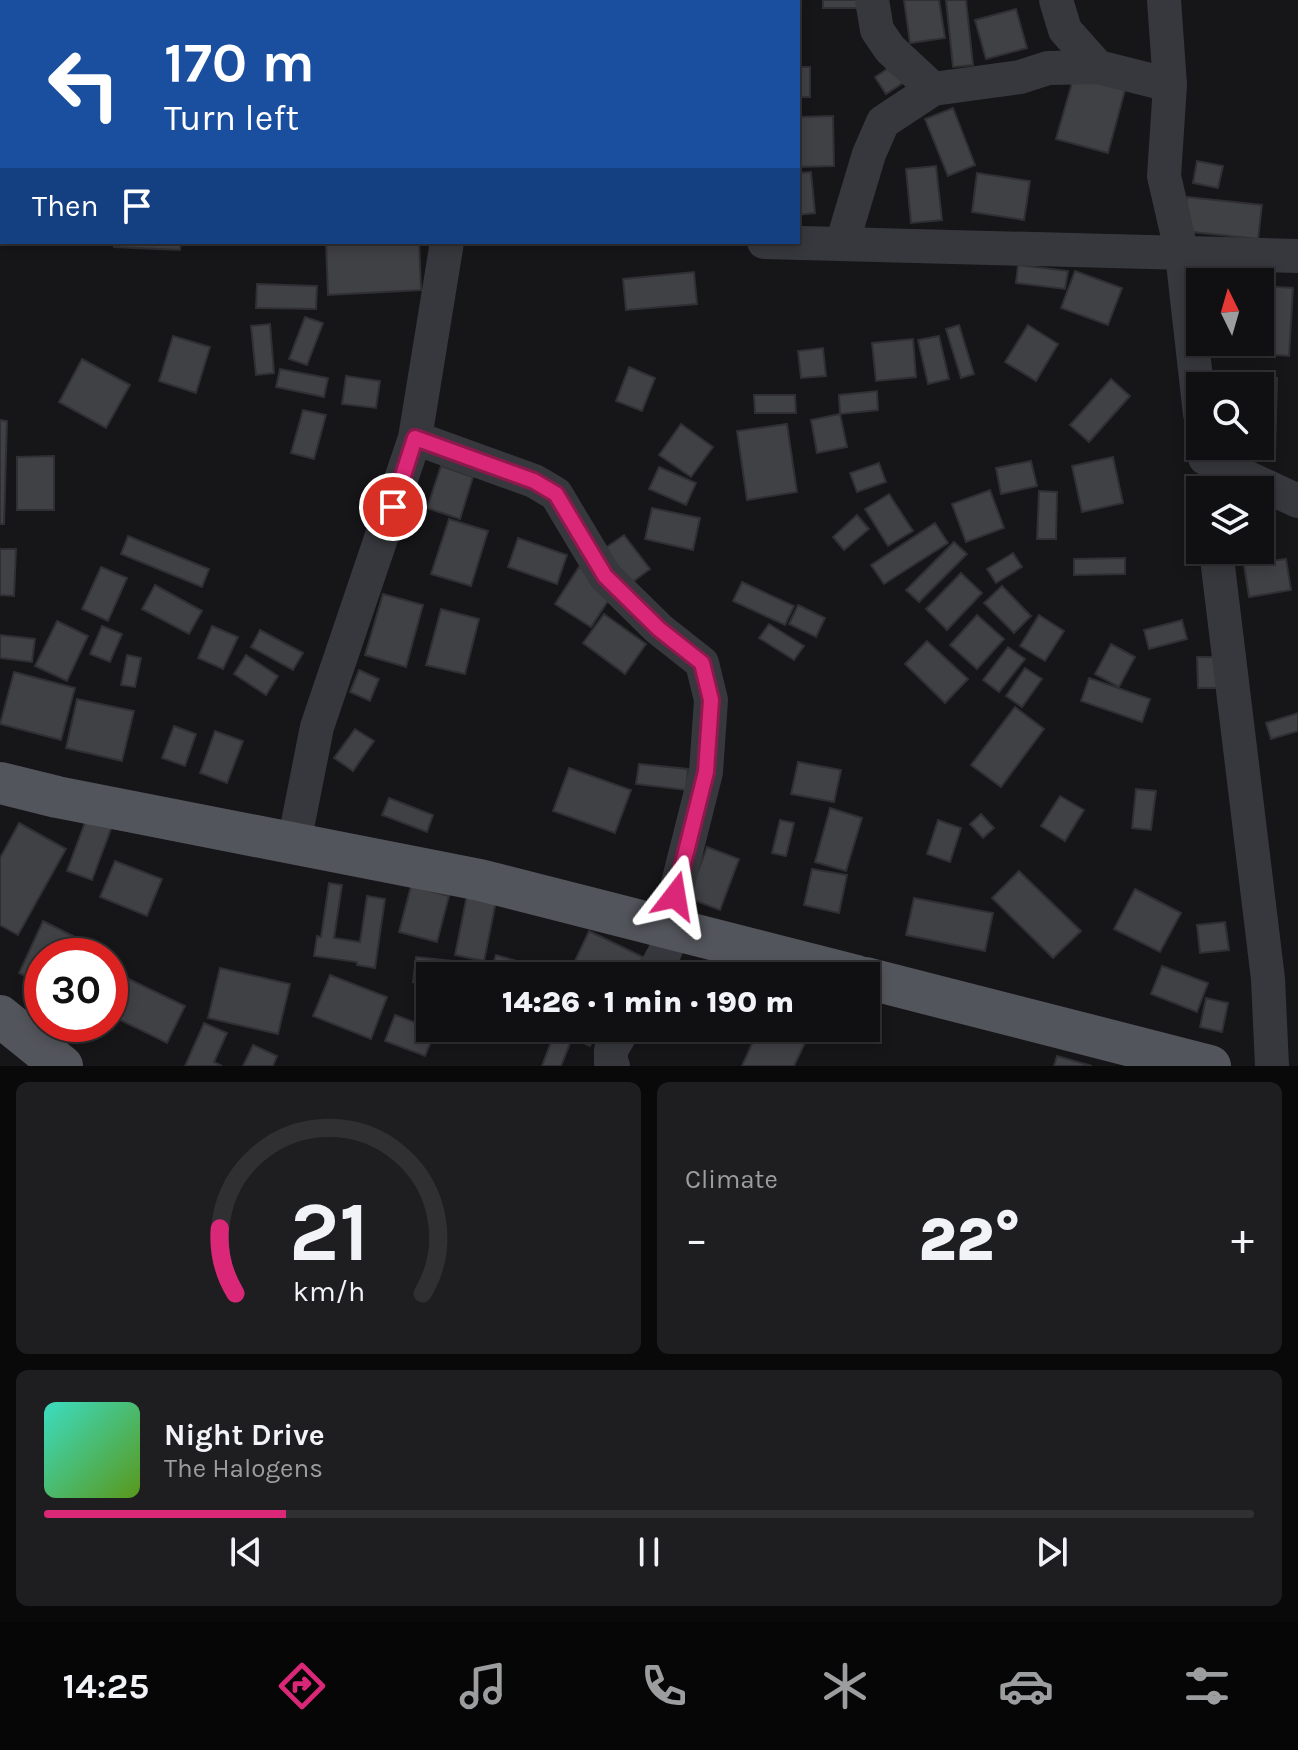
<!DOCTYPE html>
<html lang="en">
<head>
<meta charset="utf-8">
<style>
	:root { --surface:#101012; --page:#1e1e20; --text:#f1f3f6; --muted:#9c9d9f; --line:#303032; --accent:#db2777 }
	body { margin:0; font-family:Karla,sans-serif; background:var(--page); color:var(--text); height:100vh; display:flex; flex-direction:column; font-size:30px; white-space:nowrap }
	* { box-sizing:border-box; margin:0 }
	p { font-size:26px; color:var(--muted) }
	.icon { flex:none; width:44px; height:44px; fill:none; stroke:currentColor; stroke-width:2; stroke-linecap:round; stroke-linejoin:round }
	.map { position:relative; height:1066px; overflow:hidden }
	.details { display:flex; flex-direction:column; gap:16px; padding:16px; background:#09090a; flex:1 }
	.details>* { flex:none }
	.banner { position:absolute; left:0px; top:0px; width:800px; height:244px; box-shadow:0 4px 12px #0003,0 0 0 2px var(--line); background:#1a4fa0; color:#fff; overflow:hidden }
	.needle { width:52px; rotate:355deg }
	.controls { position:absolute; left:1186px; top:268px; display:grid; gap:16px }
	.controls a { display:grid; place-items:center; width:88px; height:88px; border-radius:0px; background:var(--surface); box-shadow:0 4px 12px #0003,0 0 0 2px var(--line); font-size:40px }
	.speed { position:absolute; left:24px; top:938px; display:flex; gap:16px; font-size:40px; font-weight:700; text-align:center }
	.speed>* { display:grid; place-content:center; width:104px; height:104px; border-radius:50%; background:var(--surface); box-shadow:0 4px 12px #0003,0 0 0 2px var(--line); line-height:1 }
	.speed .limit { border:12px solid #d22; background:#fff; color:#111 }
	.pin { position:absolute; display:grid; place-items:center; width:68px; height:68px; color:#fff; margin:-34px; border:4px solid #fff; border-radius:50%; box-shadow:0 2px 8px #0007 }
	.me { position:absolute; width:88px; margin:-44px; rotate:14deg; stroke-linejoin:round; filter:drop-shadow(0 0 6px #0008) }
	.turn { display:flex; align-items:center; gap:28px; height:168px; padding:0 32px; font-size:36px }
	.turn .icon { width:104px; height:104px; stroke-width:2.5 }
	.turn b { display:block; font-size:56px; line-height:68px }
	.then { display:flex; align-items:center; height:76px; padding:0 32px; background:#0003; gap:16px; font-size:30px }
	.big { font-size:60px; font-weight:800; line-height:1.1 }
	.details .tile { flex:1; display:flex; flex-direction:column; justify-content:center; gap:12px; min-width:0; padding:0 28px; border-radius:12px; background:var(--page) }
	.details .dial { align-items:center; gap:0 }
	.dial svg { height:208px; overflow:visible; fill:none; stroke:var(--line); stroke-width:7; stroke-linecap:round; text-anchor:middle }
	.dial text { fill:var(--text); stroke:none }
	.song { display:flex; align-items:center; gap:24px }
	.cover { width:96px; height:96px; border-radius:12px; background:linear-gradient(135deg,hsl(170 70% 55%),hsl(90 70% 35%)) }
	.played { height:8px; border-radius:4px; background:linear-gradient(90deg,var(--accent) 20%,var(--line) 20%) }
	.keys { display:flex; justify-content:space-around; direction:ltr }
	.heat { display:flex; justify-content:space-between; align-items:center; font-size:44px; direction:ltr }
	.details .tiles { flex:1; display:grid; gap:16px; grid-template-columns:1fr 1fr }
	.tile:last-child { grid-column:span 2 }
	.trip { position:absolute; left:416px; top:962px; width:464px; height:80px; border-radius:0px; background:var(--surface); box-shadow:0 4px 12px #0003,0 0 0 2px var(--line); font-weight:800; line-height:80px; text-align:center }
	.tabs { display:flex; height:128px; justify-content:space-around; align-items:center; background:#060607; color:var(--muted) }
	.tabs .icon { width:56px; height:56px }
	.tabs .active { color:var(--accent) }
	.tabs b { font-size:36px; color:var(--text) }
	.map>svg:first-child { display:block }
</style>
</head>
<body>
<div class="map">
<svg width="1298" height="1066" viewBox="0 0 1298 1066">
	<rect width="100%" height="100%" fill="#161618"/>
	<!-- building -->
	<path fill="#404145" stroke="#303034" stroke-width="2" d="M58 0H100L99 2H60Z
		M497 0H559L557 2H495Z
		M823 0H859V8H823Z
		M904 0H939L945 38 910 43Z
		M946 0H966L973 65 953 67Z
		M1016 9 1027 48 986 59 975 20Z
		M895 64 906 81 886 94 875 77Z
		M798 67H810V97H798Z
		M1074 76 1125 90 1108 153 1056 139Z
		M953 108 975 165 948 176 925 119Z
		M833 116 834 166 798 167V117Z
		M1197 161 1223 166 1218 188 1193 183Z
		M936 166 942 220 911 223 906 169Z
		M811 172 815 213 798 215V173Z
		M977 173 1030 181 1024 220 972 212Z
		M0 177H2V214H0Z
		M1187 197 1262 205 1258 239 1183 231Z
		M114 242H181L180 250 114 247Z
		M326 242H419L421 290 328 295Z
		M1018 265 1068 271 1065 289 1016 283Z
		M1075 271 1122 288 1108 325 1061 308Z
		M694 272 697 304 626 310 623 279Z
		M257 284 317 286 316 309 256 308Z
		M1260 286 1293 288 1289 356 1262 354 1264 315H1260Z
		M305 317 323 323 307 365 289 359Z
		M270 324 274 373 256 375 251 326Z
		M959 325 974 374 961 378 946 329Z
		M1028 325 1058 344 1036 381 1005 362Z
		M173 336 210 347 196 393 159 381Z
		M939 336 949 379 928 384 918 340Z
		M913 339 916 377 876 381 872 343Z
		M823 348 826 376 801 378 798 351Z
		M82 359 130 385 106 428 59 402Z
		M629 367 655 378 642 411 616 401Z
		M280 369 328 378 324 397 276 387Z
		M346 376 380 381 376 408 342 404Z
		M1221 377 1277 378 1275 455 1219 454V446H1260V386H1221Z
		M1111 379 1130 396 1089 442 1070 425Z
		M877 391 878 410 840 414 839 395Z
		M754 395H795L796 413H755Z
		M303 410 326 415 314 459 291 453Z
		M840 414 847 447 817 453 811 420Z
		M0 420 7 421 4 524H0Z
		M681 424 713 447 691 477 659 455Z
		M787 424 797 492 747 500 737 431Z
		M54 456V510H17V457Z
		M1113 457 1123 503 1082 512 1072 466Z
		M1031 461 1037 486 1001 494 996 468Z
		M879 463 886 482 857 492 850 473Z
		M441 466 473 477 460 519 427 508Z
		M659 467 696 483 686 505 649 489Z
		M990 490 1004 528 966 542 952 504Z
		M1039 491 1057 492 1056 539H1037Z
		M889 494 913 531 888 546 865 509Z
		M1271 495 1272 516H1260V496Z
		M652 508 700 518 693 550 645 539Z
		M857 515 869 529 844 550 833 537Z
		M449 519 488 531 471 586 431 574Z
		M935 523 948 543 884 584 871 565Z
		M624 535 650 569 627 586 601 551Z
		M128 536 209 569 202 587 121 554Z
		M518 538 567 555 557 584 508 567Z
		M954 542 967 554 919 602 906 590Z
		M0 549H16L14 596 0 595Z
		M1013 553 1022 567 996 583 987 569Z
		M1125 558V574L1074 575V559Z
		M1286 559 1291 590 1249 597 1244 565Z
		M101 567 127 578 108 621 82 609Z
		M579 567 615 590 591 627 555 604Z
		M961 573 982 593 947 630 926 609Z
		M742 582 794 606 785 625 733 601Z
		M155 585 202 611 189 634 142 609Z
		M1002 586 1031 616 1014 633 984 603Z
		M383 594 423 605 406 667 365 655Z
		M798 605 825 618 816 637 789 624Z
		M441 609 479 619 465 674 426 665Z
		M604 614 646 644 625 674 583 643Z
		M977 615 1004 639 977 669 950 645Z
		M1039 615 1064 631 1045 661 1020 646Z
		M1182 620 1187 639 1149 649 1144 630Z
		M57 621 88 636 67 681 35 666Z
		M769 624 804 646 794 660 759 638Z
		M102 626 122 634 110 662 90 654Z
		M212 626 238 637 223 669 198 658Z
		M260 630 303 653 293 670 251 647Z
		M0 635 35 639 32 662 0 658Z
		M927 641 968 679 945 703 905 664Z
		M1111 644 1135 657 1119 687 1095 674Z
		M1008 647 1025 659 999 692 983 680Z
		M127 655 141 658 135 687 121 685Z
		M246 655 278 676 266 695 234 674Z
		M1197 657H1216L1217 688H1198Z
		M1025 668 1042 679 1022 707 1006 696Z
		M359 670 379 679 370 701 350 692Z
		M14 672 75 688 61 740 0 724Z
		M1089 678 1150 699 1142 722 1081 701Z
		M77 699 134 711 122 761 66 748Z
		M1015 707 1044 729 1001 787 971 765Z
		M1298 713V731L1271 739 1266 723Z
		M174 726 196 734 185 766 162 758Z
		M355 729 374 741 353 771 334 758Z
		M215 731 243 741 227 783 200 773Z
		M798 762 841 770 834 802 791 794Z
		M639 764 688 769 686 790 636 784Z
		M569 768 631 790 615 833 553 811Z
		M1136 789 1156 791 1151 830 1132 828Z
		M1060 796 1084 810 1065 841 1041 826Z
		M389 798 433 815 427 832 382 815Z
		M830 808 862 818 846 871 815 862Z
		M90 809 115 818 92 880 67 871Z
		M981 814 994 828 983 838 970 824Z
		M780 820 794 823 786 856 772 853Z
		M938 820 961 828 950 862 927 854Z
		M19 823 66 849 18 935 0 925V858Z
		M707 847 739 859 720 910 688 898Z
		M115 861 162 879 147 916 100 897Z
		M812 869 847 875 839 913 804 905Z
		M1019 871 1081 931 1053 958 992 898Z
		M329 883 342 885 334 938 360 942 367 896 385 899 375 968 357 965V962L314 956 317 936 321 937Z
		M411 886 449 896 437 942 399 932Z
		M1135 889 1181 913 1160 952 1114 929Z
		M467 895 496 901 484 961 455 955Z
		M914 898 993 913 985 951 906 935Z
		M43 921 75 937 66 956H42V984L19 973Z
		M1225 922 1229 950 1200 953 1197 925Z
		M589 931 643 957 634 976H596L573 965Z
		M496 955 566 975 489 976Z
		M416 957 479 964 478 976H430V984L413 982Z
		M690 961 729 976H685Z
		M1162 966 1208 983 1197 1012 1151 994Z
		M220 968 290 984 278 1034 208 1018Z
		M110 970 185 1006 167 1043 110 1015Z
		M330 975 387 997 371 1039 313 1016Z
		M1206 998 1228 1003 1222 1032 1200 1027Z
		M395 1015 436 1030 425 1056 385 1041Z
		M204 1023 227 1033 214 1062 222 1066H185Z
		M561 1028H598L590 1046 559 1032Z
		M690 1028H737L731 1043Z
		M759 1028H812L794 1066H742Z
		M553 1037 570 1043 561 1066H542Z
		M253 1045 277 1056 273 1066H243Z
		M1057 1056 1092 1066H1054Z"/>
	<g fill="none" stroke-linecap="round" stroke-linejoin="round">
		<!-- minor -->
		<path stroke="#37383d" stroke-width="34" d="M448 0 449 2
			M872 0 877 30 890 49 933 89
			M1056 0 1065 30 1098 67
			M1164 0 1170 85 1164 176 1182 254 1200 414
			M0 40 2 41
			M764 242 1298 256
			M842 244 869 154 883 122 933 89 1020 77 1048 68 1098 67 1170 85
			M415 438 534 481 556 494 605 576 659 629 702 663 711 700 706 772 667 927
			M1205 458 1298 501
			M1216 550 1268 979 1272 1066
			M294 843 317 727 415 438 447 242
			M652 976 664 954 674 929
			M613 1066 611 1064V1050L624 1028"/>
		<!-- major -->
		<path stroke="#53555c" stroke-width="42" d="M0 783 57 797 480 880 857 976
			M866 978 1210 1066
			M0 1016 62 1066"/>
	</g>
	<g fill="none" stroke-linecap="round" stroke-linejoin="round">
		<defs>
			<path id="route" d="M393 507 415 438 534 481 556 494 605 576 659 629 702 663 711 700 706 772 675 896"/>
		</defs>
		<!-- route casing -->
		<use href="#route" stroke="#8e194d" stroke-width="20"/>
		<!-- route -->
		<use href="#route" stroke="#db2777" stroke-width="14"/>
	</g>
</svg>
<div class="controls">
<a><svg class="needle" viewBox="-14 -14 28 28"><path d="M0-13l5 13h-10z" fill="#e53935"/><path d="M0 13l5-13h-10z" fill="#9c9d9f"/></svg></a>
<a><svg class="icon" aria-label="search" viewBox="0 0 24 24"><circle cx="10" cy="10" r="6"/><path d="M15 15l6 6"/></svg></a>
<a><svg class="icon" aria-label="layers" viewBox="0 0 24 24"><path d="M12 4l9 5-9 5-9-5zM3 14l9 5 9-5"/></svg></a>
</div>
<div class="speed"><div class="limit">30</div></div>
<div class="pin" style="left:393px;top:507px;background:#d93025"><svg class="icon" aria-label="arrive" viewBox="0 0 24 24"><path d="M6 21V4h12l-3 4 3 4H6"/></svg></div>
<svg class="me" style="left:675px;top:896px" viewBox="-20 -20 40 40"><path d="M0-17L14 15 0 8-14 15z" fill="#db2777" stroke="#fff" stroke-width="4"/></svg>
<div class="trip">14:26 · 1 min · 190 m</div>
<div class="banner">
<div class="turn"><svg class="icon" aria-label="left" viewBox="0 0 24 24"><path d="M17 20v-9H6M10 6l-5 5 5 5"/></svg><div><b>170 m</b>Turn left</div></div>
<div class="then">Then<svg class="icon" aria-label="arrive" viewBox="0 0 24 24"><path d="M6 21V4h12l-3 4 3 4H6"/></svg></div>
</div>
</div>
<section class="details">
<div class="tiles">
<div class="tile dial"><svg viewBox="0 0 100 80">
<path d="M14 69A42 42 0 1 1 86 69"/>
<path d="M14 69A42 42 0 0 1 8 44" stroke="#db2777"/>
<text x="50" y="56" font-size="32" font-weight="700">21</text>
<text x="50" y="72" font-size="11">km/h</text>
</svg></div>
<div class="tile"><p>Climate</p>
<div class="heat"><a>−</a><b class="big">22°</b><a>+</a></div>
</div>
<div class="tile">
<div class="song"><i class="cover"></i><div><b>Night Drive</b><p>The Halogens</p></div></div>
<div class="played"></div>
<div class="keys"><svg class="icon" aria-label="previous" viewBox="0 0 24 24"><path d="M18 5L8 12l10 7zM5 5v14"/></svg><svg class="icon" aria-label="pause" viewBox="0 0 24 24"><path d="M8 5v14M16 5v14"/></svg><svg class="icon" aria-label="next" viewBox="0 0 24 24"><path d="M6 5l10 7-10 7zM19 5v14"/></svg></div>
</div>
</div>
</section>
<nav class="tabs">
<b>14:25</b>
<svg class="icon active" aria-label="directions" viewBox="0 0 24 24"><path d="M12 3l9 9-9 9-9-9zM9 14v-3h6M13 9l2 2-2 2"/></svg>
<svg class="icon" aria-label="music" viewBox="0 0 24 24"><path d="M9 18V5l10-2v13"/><circle cx="6" cy="18" r="3"/><circle cx="16" cy="16" r="3"/></svg>
<svg class="icon" aria-label="phone" viewBox="0 0 24 24"><path d="M5 4h4l2 5-3 2q2 4 5 5l2-3 5 2v4C11 20 4 13 5 4z"/></svg>
<svg class="icon" aria-label="climate" viewBox="0 0 24 24"><path d="M12 3v18M4 7l16 10M4 17L20 7"/></svg>
<svg class="icon" aria-label="car" viewBox="0 0 24 24"><path d="M5 17H2v-5l4-1 3-4h7l3 4 3 1v5h-3M9 17h6M6 11h13"/><circle cx="7" cy="17" r="2"/><circle cx="17" cy="17" r="2"/></svg>
<svg class="icon" aria-label="filters" viewBox="0 0 24 24"><path d="M4 7h16M4 17h16"/><circle cx="9" cy="7" r="2"/><circle cx="15" cy="17" r="2"/></svg>
</nav>
</body>
</html>
